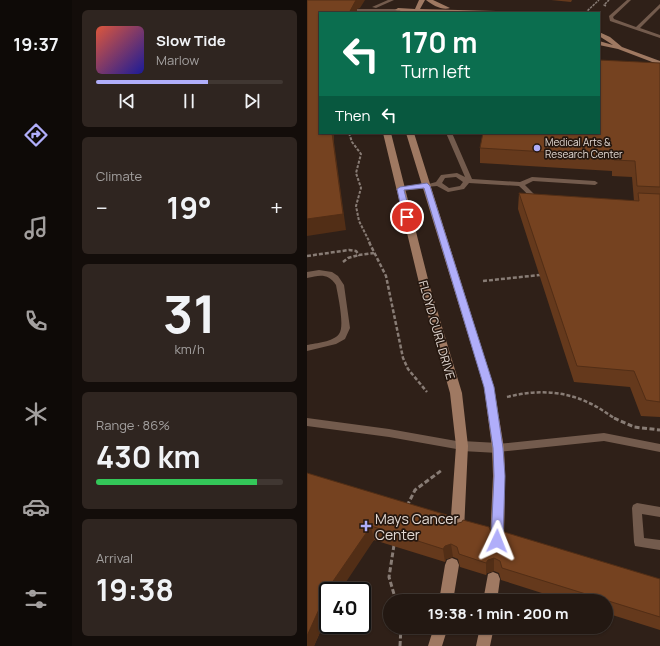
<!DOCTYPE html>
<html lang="en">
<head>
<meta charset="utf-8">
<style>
	:root { --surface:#231812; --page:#2f2520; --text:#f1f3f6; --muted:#a3a09f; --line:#403732; --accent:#b0aefa }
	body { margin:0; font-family:Manrope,sans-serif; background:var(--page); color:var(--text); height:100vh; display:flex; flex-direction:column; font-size:15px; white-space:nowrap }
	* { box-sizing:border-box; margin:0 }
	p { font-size:13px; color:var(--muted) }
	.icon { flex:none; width:22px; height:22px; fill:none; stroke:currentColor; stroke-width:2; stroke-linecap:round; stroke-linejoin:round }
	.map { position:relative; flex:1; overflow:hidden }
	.details { display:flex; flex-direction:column; gap:10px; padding:10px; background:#130d0a; width:235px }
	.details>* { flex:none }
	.guide { position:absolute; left:12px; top:12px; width:281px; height:122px; border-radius:0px; box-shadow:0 1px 3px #0004,0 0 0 1px var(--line); background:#0b6e4f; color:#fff; overflow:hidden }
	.speed { position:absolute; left:12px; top:582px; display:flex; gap:8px; font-size:20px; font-weight:700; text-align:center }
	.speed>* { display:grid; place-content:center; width:52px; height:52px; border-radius:50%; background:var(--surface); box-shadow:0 1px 3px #0004,0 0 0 1px var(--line); line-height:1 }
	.speed .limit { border:2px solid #111; border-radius:6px; background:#fff; color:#111 }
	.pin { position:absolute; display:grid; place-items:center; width:34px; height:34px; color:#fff; margin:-17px; border:2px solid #fff; border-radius:50%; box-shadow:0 1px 4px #0007 }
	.me { position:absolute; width:44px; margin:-22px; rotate:2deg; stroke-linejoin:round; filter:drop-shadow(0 0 3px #0008) }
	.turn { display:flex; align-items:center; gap:14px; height:84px; padding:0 16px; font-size:18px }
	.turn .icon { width:52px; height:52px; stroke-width:2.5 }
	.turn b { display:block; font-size:28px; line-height:34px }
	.then { display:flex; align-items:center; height:38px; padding:0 16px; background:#0003; gap:8px; font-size:15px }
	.big { font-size:30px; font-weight:700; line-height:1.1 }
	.details .tile { flex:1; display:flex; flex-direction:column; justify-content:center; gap:6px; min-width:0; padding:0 14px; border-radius:6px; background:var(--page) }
	.details .dial { align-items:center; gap:0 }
	.dial b { font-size:52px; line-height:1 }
	.song { display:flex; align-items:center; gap:12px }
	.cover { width:48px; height:48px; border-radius:6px; background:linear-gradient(135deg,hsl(10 70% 55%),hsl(240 70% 35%)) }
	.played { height:4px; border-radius:2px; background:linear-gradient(90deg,var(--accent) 60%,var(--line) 60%) }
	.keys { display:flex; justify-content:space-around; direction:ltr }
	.heat { display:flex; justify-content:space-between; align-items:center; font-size:22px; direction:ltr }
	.charge { height:6px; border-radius:3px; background:linear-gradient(90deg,#34c759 86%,var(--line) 0) }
	.trip { position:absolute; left:76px; top:594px; width:230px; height:40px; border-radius:20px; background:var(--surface); box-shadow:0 1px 3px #0004,0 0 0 1px var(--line); font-weight:700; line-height:40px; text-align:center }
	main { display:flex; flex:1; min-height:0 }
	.tabs { display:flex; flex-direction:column; width:72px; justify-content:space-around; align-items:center; background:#0e0a07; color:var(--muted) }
	.tabs .icon { width:28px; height:28px }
	.tabs .active { color:var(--accent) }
	.tabs b { font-size:18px; color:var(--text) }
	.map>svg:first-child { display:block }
</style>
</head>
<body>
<main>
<nav class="tabs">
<b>19:37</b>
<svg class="icon active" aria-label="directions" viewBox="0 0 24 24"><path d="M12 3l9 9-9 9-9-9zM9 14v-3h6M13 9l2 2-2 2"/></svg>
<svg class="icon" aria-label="music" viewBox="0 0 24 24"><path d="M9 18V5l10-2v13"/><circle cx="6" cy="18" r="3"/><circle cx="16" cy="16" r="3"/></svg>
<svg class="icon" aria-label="phone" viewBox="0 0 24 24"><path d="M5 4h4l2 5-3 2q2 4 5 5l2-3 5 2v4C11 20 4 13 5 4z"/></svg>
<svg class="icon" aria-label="climate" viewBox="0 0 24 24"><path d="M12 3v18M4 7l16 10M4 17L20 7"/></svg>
<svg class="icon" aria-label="car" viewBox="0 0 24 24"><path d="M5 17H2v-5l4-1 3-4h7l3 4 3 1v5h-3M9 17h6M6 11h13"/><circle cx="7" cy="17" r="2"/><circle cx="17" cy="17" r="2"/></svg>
<svg class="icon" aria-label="filters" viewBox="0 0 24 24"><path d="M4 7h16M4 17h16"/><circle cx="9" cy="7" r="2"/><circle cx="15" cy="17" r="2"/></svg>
</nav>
<section class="details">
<div class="tile">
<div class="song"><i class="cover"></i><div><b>Slow Tide</b><p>Marlow</p></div></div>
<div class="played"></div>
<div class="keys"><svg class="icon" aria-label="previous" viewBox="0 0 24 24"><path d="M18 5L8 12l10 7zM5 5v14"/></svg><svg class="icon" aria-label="pause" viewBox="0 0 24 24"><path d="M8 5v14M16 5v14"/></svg><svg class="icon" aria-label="next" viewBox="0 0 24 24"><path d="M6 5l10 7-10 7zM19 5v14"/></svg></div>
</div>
<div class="tile"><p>Climate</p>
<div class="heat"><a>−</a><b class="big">19°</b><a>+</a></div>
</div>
<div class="tile dial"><b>31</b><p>km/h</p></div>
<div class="tile"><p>Range · 86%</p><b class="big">430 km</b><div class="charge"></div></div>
<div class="tile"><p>Arrival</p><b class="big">19:38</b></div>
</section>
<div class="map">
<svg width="353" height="646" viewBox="0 0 353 646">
	<rect width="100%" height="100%" fill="#2f2018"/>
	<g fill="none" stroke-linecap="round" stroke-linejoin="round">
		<!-- path-far3 -->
		<path stroke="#887c75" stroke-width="1.5" stroke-dasharray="2.5 1" stroke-linecap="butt" d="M299 6 297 5 302 0
			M278 13 292 0"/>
		<!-- path-far2 -->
		<path stroke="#887c75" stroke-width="2" stroke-dasharray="3 1.5" stroke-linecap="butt" d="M42 133 45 142 54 154 49 173 54 188 49 206 52 221 63 243"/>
		<!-- path-far1 -->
		<path stroke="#887c75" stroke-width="2.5" stroke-dasharray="4 2" stroke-linecap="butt" d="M62 242 79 276 96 358 101 369 120 392
			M0 256 42 250 49 251 52 255 67 253
			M36 262 41 258 52 255
			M176 281 233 275
			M200 397C227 390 256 390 282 403 292 407 300 414 309 419"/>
		<!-- path -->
		<path stroke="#887c75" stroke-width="3" stroke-dasharray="5 2.5" stroke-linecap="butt" d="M307 418 327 427 353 430
			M100 506 108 490 135 470
			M87 545 82 577 89 601
			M93 646 94 627"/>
		<!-- lane -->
		<path fill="#735b4d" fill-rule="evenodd" d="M81 0H87L69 8 65 7Z
			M320 0H324L306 17 307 19 329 27 353 4V8L333 28 353 35V38L303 21 302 16Z
			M52 9H91L93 10 91 11H50V9Z
			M139 133H145L165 179 213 182 225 177 288 181 291 183 288 185 226 181 218 185 227 194 235 198V200C225 201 219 192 212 186L162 183 157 189 141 192 130 186 118 187V185L129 182 134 175 150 173 158 177ZM149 177 156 182 153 186 142 188 135 183 138 178Z
			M12 270 25 272 31 276 37 285 43 328 38 339 29 344 0 351V345C9 343 26 342 32 334 38 327 31 296 29 285 21 273 13 275 0 278V272Z
			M0 418 82 429 155 442 158 443 160 446 158 449 155 450 82 437 0 426Z
			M297 433 353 444V452L297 441 191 452 188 451 186 448 188 445 191 444Z
			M330 503 353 507V517L335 514 337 538 353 540V550L328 546 327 542 325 508 326 505Z"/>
		<!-- street -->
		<path fill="#735b4d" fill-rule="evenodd" d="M120 184 124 186 123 188 93 191 89 189 93 187Z
			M155 441 191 443 195 444 197 448 195 452 191 453 155 451 151 450 149 446 151 442Z"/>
		<!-- secondary -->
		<path fill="#9f7962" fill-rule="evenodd" d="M112 0H118L113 9 189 11 192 13H105L88 10 91 8 108 9Z
			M119 0H126L143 8C136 11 125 5 119 0Z
			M292 32 303 37 315 47 353 61V65L311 49 292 45V41L306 45 292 36Z
			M76 133H84L123 287 155 393 161 446 157 530 155 534 150 536 145 534 143 530 149 446 143 393 113 287Z
			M99 133H107L187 387 197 448 198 476 197 541 195 545 190 547 185 545 183 541 186 476 185 448 177 387Z
			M145 558 150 560 152 565 146 601H132L138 565 140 560Z
			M186 572 191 574 193 579 190 601H176L181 574Z
			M127 627H141L135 646H121Z
			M173 627H187L183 646H169Z"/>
	</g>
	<!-- wall -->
	<path fill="#65391c" d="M244 0H265L264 2Z
		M353 63V417L334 416 323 387 267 382 211 209 212 193 327 201 325 177 305 176V171L173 163V148Z
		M0 473 143 521 148 524 184 532 190 535 353 579V630L299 613V601H260L194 580 192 573 187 571 180 573 179 575 153 567 151 559 146 557 139 559 138 562 67 540 21 591V614L7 646H0Z"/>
	<!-- shaded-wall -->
	<path fill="#522e16" d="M47 0H58L53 8 50 9V13H42Z
		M25 133H27V142L39 230 0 236V219Z
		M64 526 67 540 33 591H21V614L7 646H0V636L22 587Z
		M144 544 146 557 139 559 138 562 136 549 138 546Z
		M187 558V571L180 573 179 575V563L181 560Z"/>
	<!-- building -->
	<path fill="#754220" stroke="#522e16" d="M0 0H49L42 13H13V133H25L36 214 0 219Z
		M292 60 353 63V187L330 186 328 161 307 160V156L173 148 176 133H292Z
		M212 193 332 201 331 193 353 194V402L339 400 327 371 270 366Z
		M0 473 140 515 143 521 148 524 155 522 156 520 182 527 184 532 190 535 197 532 353 579V617L195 568 193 561 187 558 181 560 179 563 152 554 150 547 144 544 138 546 136 549 64 526 22 587 0 636Z"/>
	<!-- route -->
	<path fill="#b0aefa" stroke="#7271a2" d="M120 183 123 186 187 387 196 448 198 476 196 541 194 545 190 547 186 545 184 541 187 476 186 448 177 387 117 188 97 190 104 217 100 219 96 217 90 189 93 187Z"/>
	<!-- markers -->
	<g fill="#b0aefa" stroke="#25170f" stroke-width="1.5">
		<circle cx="230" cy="148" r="4"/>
		<path d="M57 520h4v4h4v4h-4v4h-4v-4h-4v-4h4z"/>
	</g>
	<g text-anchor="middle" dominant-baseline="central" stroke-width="3.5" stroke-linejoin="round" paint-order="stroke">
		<!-- far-poi labels -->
		<g font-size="10" fill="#e3d9d3" stroke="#25170f" text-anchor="start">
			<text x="238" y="142">Medical Arts &amp;<tspan x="238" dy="12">Research Center</tspan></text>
		</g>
		<!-- street labels -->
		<g font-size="12" fill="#e3d9d3" stroke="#25170f">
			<text transform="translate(130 330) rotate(74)">FLOYD CURL DRIVE</text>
		</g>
		<!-- near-poi labels -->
		<g font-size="14" fill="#e3d9d3" stroke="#25170f" text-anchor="start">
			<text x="68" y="518">Mays Cancer<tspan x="68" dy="16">Center</tspan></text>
		</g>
	</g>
</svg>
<div class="speed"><div class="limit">40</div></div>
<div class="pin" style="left:100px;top:217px;background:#d93025"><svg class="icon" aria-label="arrive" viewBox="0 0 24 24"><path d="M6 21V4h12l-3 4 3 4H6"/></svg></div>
<svg class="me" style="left:190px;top:541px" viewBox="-20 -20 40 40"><path d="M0-17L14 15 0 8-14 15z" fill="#b0aefa" stroke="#fff" stroke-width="4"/></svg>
<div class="trip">19:38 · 1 min · 200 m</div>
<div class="guide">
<div class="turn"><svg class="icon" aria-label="left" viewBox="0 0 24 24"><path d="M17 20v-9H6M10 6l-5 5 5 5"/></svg><div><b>170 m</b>Turn left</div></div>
<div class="then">Then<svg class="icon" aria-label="left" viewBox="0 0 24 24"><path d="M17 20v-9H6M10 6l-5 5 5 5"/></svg></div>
</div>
</div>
</main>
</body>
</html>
